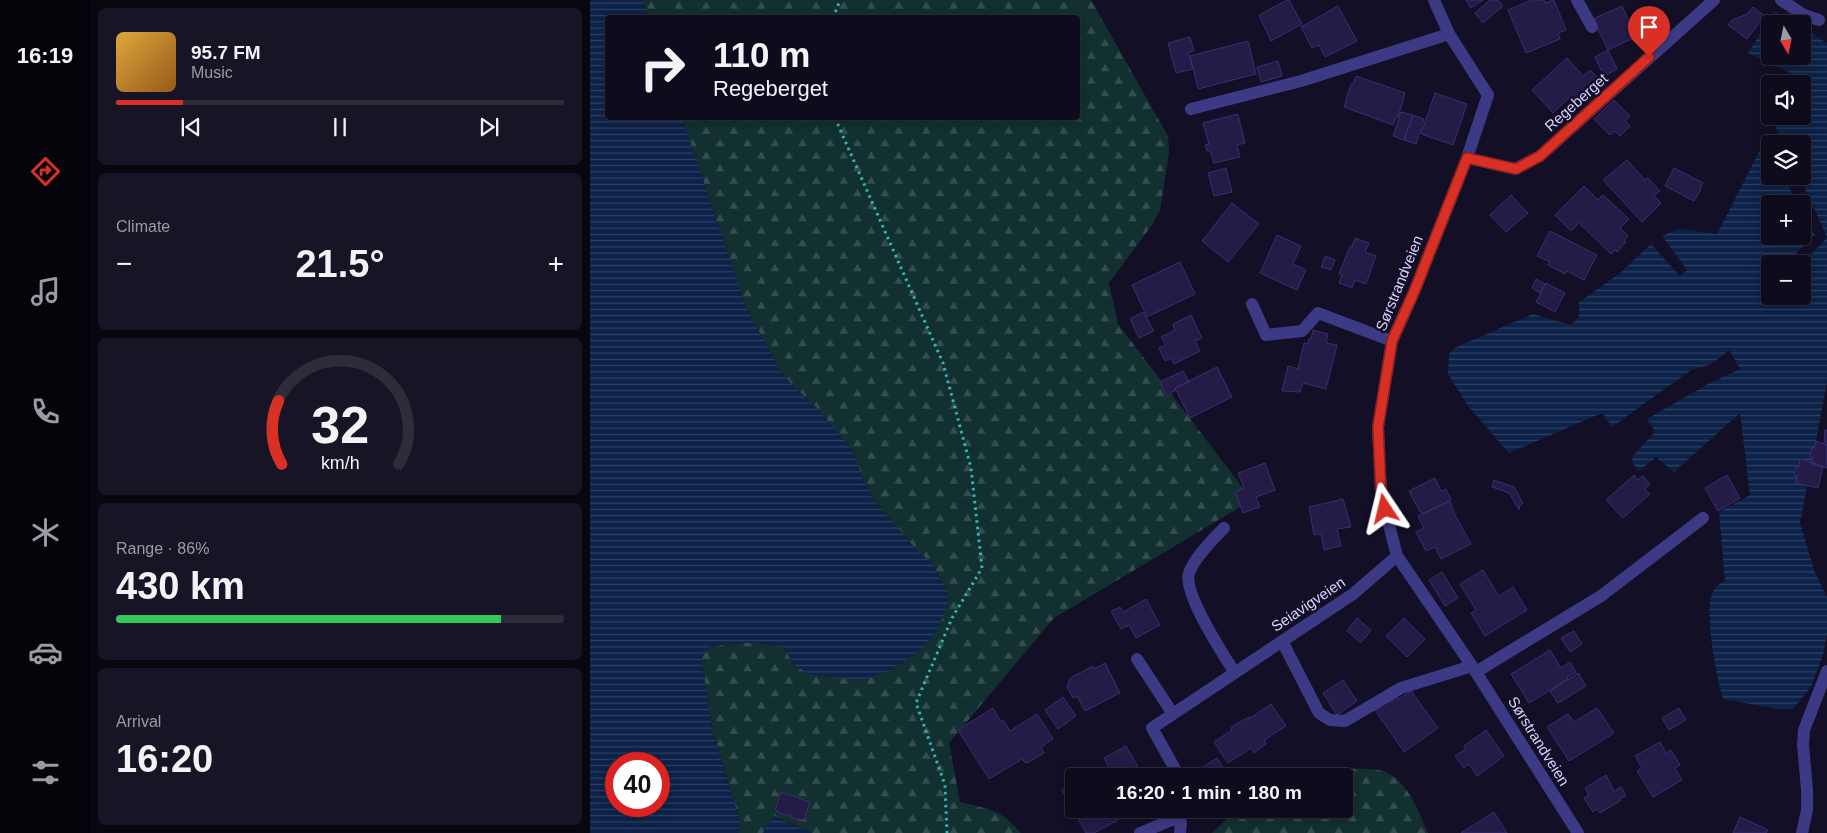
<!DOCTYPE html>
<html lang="en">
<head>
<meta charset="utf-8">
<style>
	:root { --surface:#0e0b1c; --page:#171425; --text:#f1f3f6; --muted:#9b9ba3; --line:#2e2b3b; --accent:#d93025 }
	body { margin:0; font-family:Arial,sans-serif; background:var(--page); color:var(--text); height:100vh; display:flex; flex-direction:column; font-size:19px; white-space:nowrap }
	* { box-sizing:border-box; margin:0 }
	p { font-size:16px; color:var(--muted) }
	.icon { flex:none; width:28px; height:28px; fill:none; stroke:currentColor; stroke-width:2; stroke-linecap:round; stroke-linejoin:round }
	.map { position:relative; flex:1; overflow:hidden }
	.drawer { display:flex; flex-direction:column; gap:8px; padding:8px; background:#08060f; width:500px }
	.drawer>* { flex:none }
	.banner { position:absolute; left:15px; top:15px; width:475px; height:105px; border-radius:5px; box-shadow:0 2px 12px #0003,0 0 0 1px var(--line); background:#0e0b1c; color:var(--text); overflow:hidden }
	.needle { width:32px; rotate:171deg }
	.buttons { position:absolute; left:1171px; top:15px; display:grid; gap:10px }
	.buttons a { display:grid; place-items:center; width:50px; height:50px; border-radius:5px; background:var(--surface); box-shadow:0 2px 12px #0003,0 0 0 1px var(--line); font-size:25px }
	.speed { position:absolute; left:15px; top:752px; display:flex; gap:10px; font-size:25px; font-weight:700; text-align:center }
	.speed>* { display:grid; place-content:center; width:65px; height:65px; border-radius:50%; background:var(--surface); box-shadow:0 2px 12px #0003,0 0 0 1px var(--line); line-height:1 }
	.speed .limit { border:8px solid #d22; background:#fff; color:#111 }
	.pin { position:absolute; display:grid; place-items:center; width:42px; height:42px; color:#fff; margin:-51px -21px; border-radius:50% 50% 50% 0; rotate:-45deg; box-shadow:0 0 5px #0007 }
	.pin .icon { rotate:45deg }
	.me { position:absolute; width:55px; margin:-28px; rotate:350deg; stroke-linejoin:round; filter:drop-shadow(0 0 4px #0008) }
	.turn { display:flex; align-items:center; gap:18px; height:105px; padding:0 25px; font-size:22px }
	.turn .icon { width:65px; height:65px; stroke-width:2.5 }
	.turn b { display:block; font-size:35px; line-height:42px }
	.big { font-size:38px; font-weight:600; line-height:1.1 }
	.drawer .tile { flex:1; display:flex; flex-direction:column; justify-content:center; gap:8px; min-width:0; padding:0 18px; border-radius:8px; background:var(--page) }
	.drawer .dial { align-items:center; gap:0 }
	.dial svg { height:130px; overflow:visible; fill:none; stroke:var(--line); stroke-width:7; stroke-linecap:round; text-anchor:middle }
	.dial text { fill:var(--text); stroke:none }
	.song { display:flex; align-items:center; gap:15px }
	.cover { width:60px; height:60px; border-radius:8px; background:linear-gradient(135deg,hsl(40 70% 55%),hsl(30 70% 35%)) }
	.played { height:5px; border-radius:2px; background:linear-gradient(90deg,var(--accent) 15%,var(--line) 15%) }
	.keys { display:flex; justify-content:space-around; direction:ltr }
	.heat { display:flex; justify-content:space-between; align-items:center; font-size:28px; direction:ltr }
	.charge { height:8px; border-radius:4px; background:linear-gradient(90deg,#34c759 86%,var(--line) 0) }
	.trip { position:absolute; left:475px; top:768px; width:288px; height:50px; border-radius:5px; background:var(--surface); box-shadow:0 2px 12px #0003,0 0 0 1px var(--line); font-weight:600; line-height:50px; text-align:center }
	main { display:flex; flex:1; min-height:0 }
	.dock { display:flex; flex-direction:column; width:90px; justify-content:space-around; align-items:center; background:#06040b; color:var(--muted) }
	.dock .icon { width:35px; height:35px }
	.dock .on { color:var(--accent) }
	.dock b { font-size:22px; color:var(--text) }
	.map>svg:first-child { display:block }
</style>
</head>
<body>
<main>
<nav class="dock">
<b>16:19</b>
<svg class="icon on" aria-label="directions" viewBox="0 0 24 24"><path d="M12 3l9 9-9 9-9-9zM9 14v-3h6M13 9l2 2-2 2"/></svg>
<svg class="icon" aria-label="music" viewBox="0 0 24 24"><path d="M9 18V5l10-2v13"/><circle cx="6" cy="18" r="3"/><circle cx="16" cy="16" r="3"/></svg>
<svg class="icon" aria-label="phone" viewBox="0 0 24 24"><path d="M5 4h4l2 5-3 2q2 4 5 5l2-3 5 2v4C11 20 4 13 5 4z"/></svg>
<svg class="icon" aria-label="climate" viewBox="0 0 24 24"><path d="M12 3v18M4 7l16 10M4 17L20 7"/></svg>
<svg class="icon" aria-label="car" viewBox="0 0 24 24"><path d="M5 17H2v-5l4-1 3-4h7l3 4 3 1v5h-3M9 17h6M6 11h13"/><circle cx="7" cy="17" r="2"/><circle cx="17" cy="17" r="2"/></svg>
<svg class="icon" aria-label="filters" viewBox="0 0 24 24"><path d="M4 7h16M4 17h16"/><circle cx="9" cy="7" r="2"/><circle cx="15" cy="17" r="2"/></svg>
</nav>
<section class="drawer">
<div class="tile">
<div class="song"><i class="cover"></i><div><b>95.7 FM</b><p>Music</p></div></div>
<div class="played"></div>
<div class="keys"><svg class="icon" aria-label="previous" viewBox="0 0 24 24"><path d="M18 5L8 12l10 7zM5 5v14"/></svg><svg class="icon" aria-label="pause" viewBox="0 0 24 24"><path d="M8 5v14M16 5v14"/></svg><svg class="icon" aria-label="next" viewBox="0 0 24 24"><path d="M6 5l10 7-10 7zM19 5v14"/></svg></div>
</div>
<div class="tile"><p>Climate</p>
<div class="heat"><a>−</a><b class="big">21.5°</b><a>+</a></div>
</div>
<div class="tile dial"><svg viewBox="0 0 100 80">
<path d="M14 69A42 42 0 1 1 86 69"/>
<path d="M14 69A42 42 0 0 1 12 30" stroke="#d93025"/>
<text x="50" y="56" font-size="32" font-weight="700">32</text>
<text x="50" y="72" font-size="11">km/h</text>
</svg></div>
<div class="tile"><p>Range · 86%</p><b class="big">430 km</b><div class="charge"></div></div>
<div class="tile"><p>Arrival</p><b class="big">16:20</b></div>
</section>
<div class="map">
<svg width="1237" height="833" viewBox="0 0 1237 833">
	<defs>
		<pattern id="forest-firs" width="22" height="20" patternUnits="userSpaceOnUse" patternTransform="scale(1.25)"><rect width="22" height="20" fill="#12302f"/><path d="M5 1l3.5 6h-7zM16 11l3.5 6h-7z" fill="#344d4e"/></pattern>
		<pattern id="water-rules" width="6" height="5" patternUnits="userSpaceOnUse" patternTransform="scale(1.25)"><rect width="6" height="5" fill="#0c2248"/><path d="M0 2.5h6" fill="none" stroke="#2f4163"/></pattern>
	</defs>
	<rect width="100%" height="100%" fill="#130f26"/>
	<!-- forest -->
	<path fill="url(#forest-firs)" d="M53 0H501L578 136 579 154 570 210 562 225 519 283 528 324 662 500 464 618 359 743 370 802C398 809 411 809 431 833H222L184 816 173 833H149L150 822 123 731 112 666C111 656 113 650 122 646L165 642 193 648 206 666 301 670 333 648 346 632 358 605 357 591 341 562 329 553 283 499 274 483 263 451 227 408 201 384 188 367 155 305 92 118H488V18H58Z
		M749 769C762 769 782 768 793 771 818 780 828 811 838 833H622L648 809H754V776H720L732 772Z"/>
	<!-- water -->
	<path fill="url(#water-rules)" fill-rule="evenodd" d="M0 0H53L58 17 18 18V118H92L155 305 188 367 201 384 227 408 263 451 274 483 283 499 329 553 341 562 357 591 358 605 346 632 333 648 301 670 274 680H259L219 674 206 666 193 648 165 642 122 646C113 650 111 656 112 666L123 732 150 822 149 833H0ZM26 764H69V806H26Z
		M1184 11 1206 24H1180V56H1212L1213 28 1237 43V237L1209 176H1212V144H1194L1183 122 1185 116H1212V84H1199L1203 74 1158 53Z
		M1174 142 1180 152V176H1193L1208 204H1180V236H1212L1213 212 1225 235 1197 262 1198 264H1180V296H1212V264H1211L1237 238V383L1210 523 1224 570 1237 597V635L1233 655 1221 687 1203 709H1188L1133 699C1127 678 1114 613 1122 594 1124 588 1130 583 1135 581L1129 512 1160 495 1150 413 1084 472 1066 457 1049 471 1043 464 1042 457 1065 432 1057 419 1118 384 1150 369 1139 350C1124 363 1120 366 1101 370L1022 427 1012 413 919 453 878 406 858 374 859 354 864 348 943 314 981 325 989 317V302L1029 274 1061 244 1090 276 1097 270 1072 236 1088 229 1127 234Z
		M183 816 222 833H173Z"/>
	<!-- building -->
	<path fill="#241b47" stroke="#3b2d73" d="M697 0H699L712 24 681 41 669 15Z
		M876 0H893L881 8Z
		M900 0H908L913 6 893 23 885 13Z
		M942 0H954L955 3 964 0 976 30 968 33 970 39 936 53 918 10Z
		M748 6 767 41 735 57 729 45 722 48 711 27Z
		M1032 6 1046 37 1018 50 1003 19Z
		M1163 7 1175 16 1157 39 1138 25 1142 20 1157 14Z
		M600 37 604 51 598 52 603 69 586 73 578 43Z
		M658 41 666 74 608 89 600 56Z
		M1018 50 1027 69 1014 76 1005 57Z
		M977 58 993 76 1000 70 1010 80 984 104 979 98 963 113 942 90Z
		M688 61 692 76 671 82 667 67Z
		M766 76 815 93 808 117H806L803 125 754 107 761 84H763Z
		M845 93 877 104 863 145 831 134Z
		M1024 100 1040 116 1035 121 1040 126 1030 136 1025 131 1020 135 1004 119Z
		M811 112 823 115 814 140 803 136Z
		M648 114 655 143 647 145 650 157 624 163 620 151H617L615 145 619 144 613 123Z
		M823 115 834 119 826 144 814 140Z
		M1037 160 1055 180 1058 178 1070 191 1064 196 1071 203 1052 222 1013 180Z
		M636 168 642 192 624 196 618 173Z
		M1084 168 1113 183 1110 188 1111 189 1104 201 1075 186Z
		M994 186 1008 200 1013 195 1039 219 1030 228 1038 236 1034 241 1036 242 1027 252 1025 250 1021 254 989 223 981 231 965 215Z
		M921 195 938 213 916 232 900 215Z
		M642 203 669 224 638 262 612 241Z
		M960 231 1007 255 994 280 977 271 975 274 958 265 960 262 947 256Z
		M687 235 711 246 703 264 716 270 707 290 670 273Z
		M765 238 779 243 775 252 786 256 776 284 765 280 762 288 749 283 752 275 749 274 760 246 762 247Z
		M735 256 745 260 741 270 731 267Z
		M590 262 605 294 557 317 542 285Z
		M946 279 955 284 950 293 942 288Z
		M956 283 975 293 965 312 946 302Z
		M553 312 564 331 549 338 540 319Z
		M601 315 612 338 605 341 610 351 584 364 581 358 575 361 569 348 576 345 571 337 585 330 583 324Z
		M723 330 738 334 736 343 747 345 736 389 713 383 710 392 692 391 698 366 708 369 714 343 718 344 719 339H721Z
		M627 367 642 397 600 418 585 388Z
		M593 371 599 382 585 388 586 390 582 392V394L577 397 570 382Z
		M1235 430H1237V445L1234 444Z
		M1226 441 1237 445V468L1221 464 1223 457H1220L1222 447 1224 448Z
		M1210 459 1233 466 1228 488 1206 483 1207 476 1204 475 1206 466 1209 467Z
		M675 463 685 490 666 497 670 507 653 513 645 492 654 488 648 473Z
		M1044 475 1048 480 1053 476 1060 484 1055 489 1060 494 1033 518 1016 500Z
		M1137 475 1150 498 1128 511 1115 488Z
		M845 478 851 491 856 489 861 500 833 514 832 512H830L819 491Z
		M904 480 924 487 933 503 930 505 929 510 919 493 902 487Z
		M753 499 761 527 747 529 751 546 734 550 731 534 724 535 719 507Z
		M860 501 865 515 881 544 851 559 845 547 836 551 826 532 834 528 828 516Z
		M893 570 909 596 923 587 937 610 895 636 881 613 886 610 870 584Z
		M852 572 868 598 855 606 839 580Z
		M556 599 570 625 546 638 539 625 531 629 521 611 530 607 533 612Z
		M767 618 781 630 771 643 757 631Z
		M814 618 835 639 817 657 796 636Z
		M984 631 992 644 980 652 971 638Z
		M960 650 971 668 980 662 986 672 977 677 978 679 939 703 921 674Z
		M515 663 530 693 495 711 487 696 483 698 477 687 480 678 503 666 504 669Z
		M988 673 996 686 968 703 960 691Z
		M753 680 767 701 747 715 733 693Z
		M821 691 848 728 814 752 785 710 806 696 809 699Z
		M473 697 486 716 468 729 455 710Z
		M681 704 696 726 674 740 676 744 664 753 661 748 638 763 624 742 642 730 641 728 643 726 659 717V719Z
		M403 708 411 722 413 720 420 731 447 714 463 739 451 747 454 753 437 763V762L435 763 432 759 399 779 368 730Z
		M1007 708 1024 733 979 761 957 727 978 714 984 722Z
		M1089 708 1096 720 1079 730 1072 718Z
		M896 730 914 756 887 776 879 764 874 768 865 756 876 749 874 746Z
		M1070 742 1076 753 1081 750 1090 765 1085 768 1092 780 1063 797 1047 771 1052 768 1045 756Z
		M536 746 553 776H524L514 758Z
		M627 758 639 776H606L604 773Z
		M1016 775 1024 791 1031 787 1036 796 1029 799 1030 801 1010 813 1007 809 1003 812 994 798 999 795 995 788Z
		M484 784V809H527L529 812 528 820 504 833H496L472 790Z
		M191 792 220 802 214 820 202 818V816L197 814 196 816 185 810Z
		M904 812 917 833H871Z
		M1150 817 1178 830 1176 833H1143Z"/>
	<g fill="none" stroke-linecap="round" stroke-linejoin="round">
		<!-- path -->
		<path stroke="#2fb8b0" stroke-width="3" stroke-dasharray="2.5 4" stroke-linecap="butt" d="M243 18 250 0
			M245 118 353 363 381 468 392 568 362 618 326 703 355 785 357 833"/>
		<!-- minor -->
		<path stroke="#3d3a85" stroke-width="12" d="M844 0 859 34 898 95 877 158 824 292 802 341 788 427 791 493 807 556 882 666 988 833
			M987 0 1002 27
			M1191 0 1214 15 1229 20
			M601 109 711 81 859 34
			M877 158 925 169 950 156 1124 0
			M662 304 676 335 712 331 728 313 802 341
			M634 528C623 539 604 558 599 573 593 594 633 654 645 673
			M692 641 729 713 740 720 755 721 811 688 882 666
			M547 659 583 714
			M886 672 1011 596 1113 518
			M589 776 562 728 763 594 807 556
			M589 817 591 823 590 833
			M550 833 589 817V809
			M1212 833 1217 810V790L1213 745 1214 730 1237 671"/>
	</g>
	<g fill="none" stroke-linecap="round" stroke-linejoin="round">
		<defs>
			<path id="route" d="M795 509 791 493 788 427 802 341 824 292 877 158 926 169 950 156 1059 57"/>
		</defs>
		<!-- route casing -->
		<use href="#route" stroke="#8d1f18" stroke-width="12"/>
		<!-- route -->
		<use href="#route" stroke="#d93025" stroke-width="9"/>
	</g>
	<g text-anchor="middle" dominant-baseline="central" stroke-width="5" stroke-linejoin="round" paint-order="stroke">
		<!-- street labels -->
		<g font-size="15" fill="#d9d4ff" stroke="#130f26">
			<text transform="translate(986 102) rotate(-42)">Regeberget</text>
			<text transform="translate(809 283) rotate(-68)">Sørstrandveien</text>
			<text transform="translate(718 604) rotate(-34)">Seiavigveien</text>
			<text transform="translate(949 741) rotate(58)">Sørstrandveien</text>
		</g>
	</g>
</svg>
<div class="buttons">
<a><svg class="needle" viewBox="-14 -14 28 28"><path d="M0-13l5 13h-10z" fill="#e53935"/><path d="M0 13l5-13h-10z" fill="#9b9ba3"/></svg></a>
<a><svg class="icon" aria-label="sound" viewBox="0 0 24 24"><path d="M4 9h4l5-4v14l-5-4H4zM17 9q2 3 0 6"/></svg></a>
<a><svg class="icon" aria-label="layers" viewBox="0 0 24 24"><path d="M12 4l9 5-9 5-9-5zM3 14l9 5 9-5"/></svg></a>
<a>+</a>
<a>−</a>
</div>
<div class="speed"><div class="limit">40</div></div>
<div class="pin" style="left:1059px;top:57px;background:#d93025"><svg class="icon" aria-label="arrive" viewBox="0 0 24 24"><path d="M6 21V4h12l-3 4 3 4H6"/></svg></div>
<svg class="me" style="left:795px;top:509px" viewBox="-20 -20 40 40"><path d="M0-17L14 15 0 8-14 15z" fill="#d93025" stroke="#fff" stroke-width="4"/></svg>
<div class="trip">16:20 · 1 min · 180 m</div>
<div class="banner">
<div class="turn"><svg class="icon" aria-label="right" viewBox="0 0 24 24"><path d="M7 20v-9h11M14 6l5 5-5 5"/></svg><div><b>110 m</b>Regeberget</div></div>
</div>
</div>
</main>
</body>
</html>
